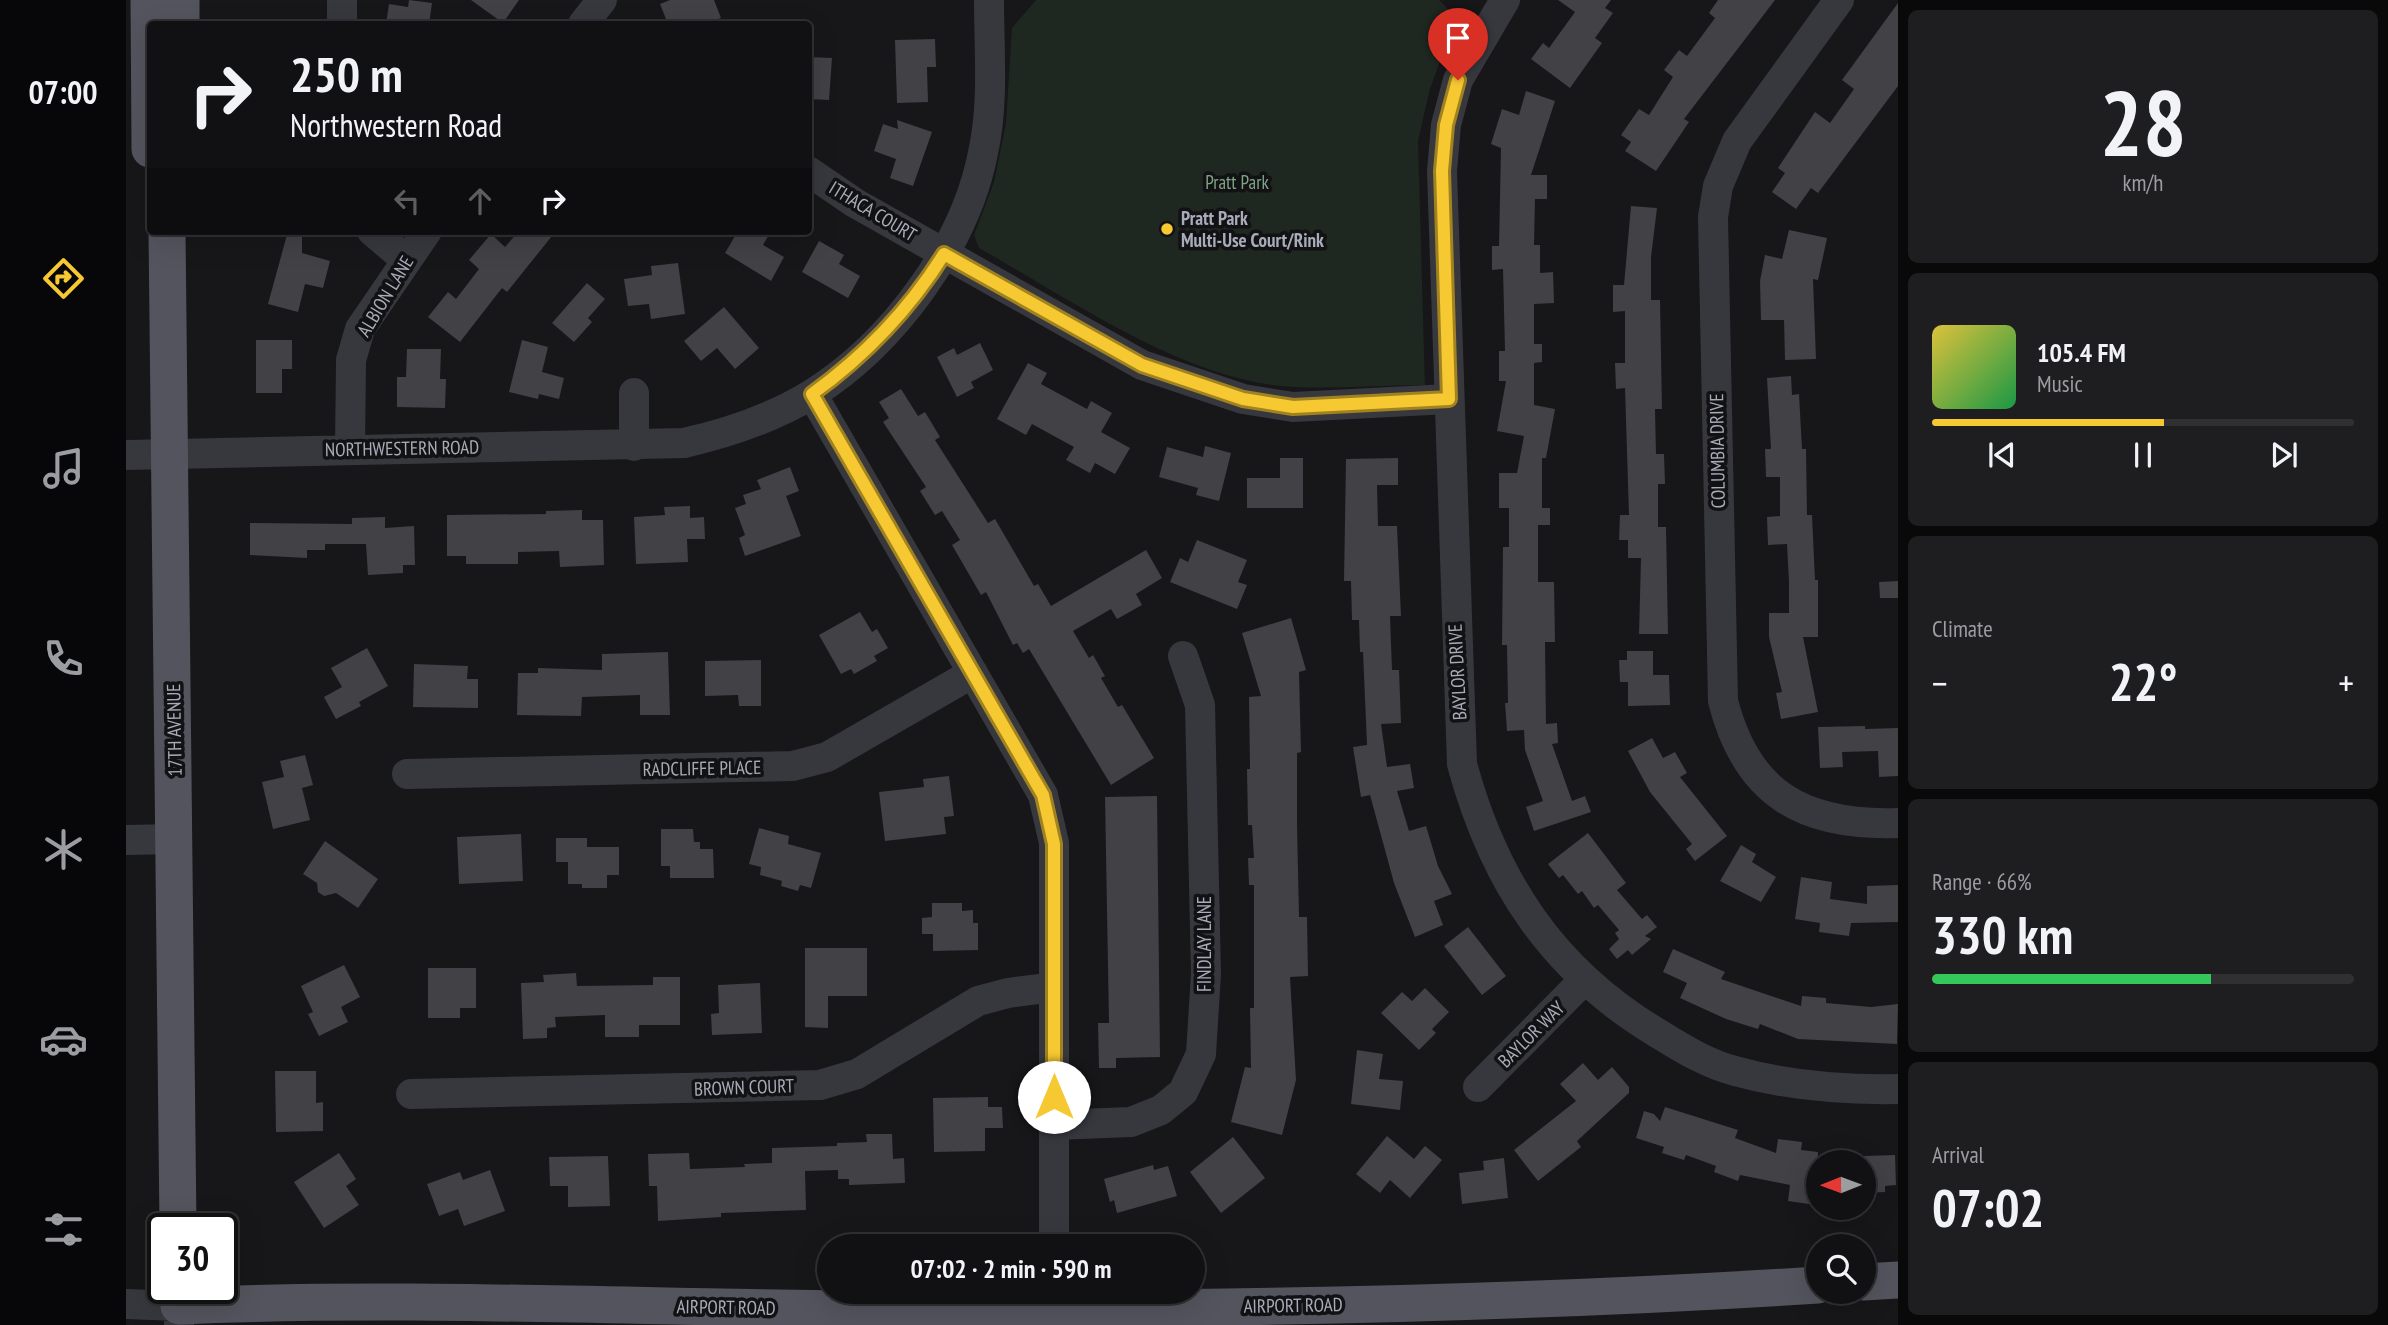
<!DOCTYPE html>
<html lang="en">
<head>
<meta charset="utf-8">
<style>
	:root { --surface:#111013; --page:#1e1e21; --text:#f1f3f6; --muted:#9c9da0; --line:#303033; --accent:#f6c831 }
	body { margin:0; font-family:"PT Sans Narrow",sans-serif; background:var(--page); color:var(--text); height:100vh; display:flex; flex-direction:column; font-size:26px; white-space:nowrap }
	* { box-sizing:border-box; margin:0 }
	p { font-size:23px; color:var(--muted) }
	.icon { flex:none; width:38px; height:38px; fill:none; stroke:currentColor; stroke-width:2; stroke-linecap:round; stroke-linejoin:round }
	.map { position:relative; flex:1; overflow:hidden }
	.drawer { display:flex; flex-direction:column; gap:10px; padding:10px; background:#09090a; width:490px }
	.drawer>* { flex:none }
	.hud { position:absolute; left:21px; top:21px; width:665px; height:214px; border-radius:7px; box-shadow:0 7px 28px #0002,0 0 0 2px var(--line); background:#111013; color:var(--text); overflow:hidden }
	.needle { width:46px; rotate:269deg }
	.controls { position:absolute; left:1680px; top:1150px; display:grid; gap:14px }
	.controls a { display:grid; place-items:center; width:70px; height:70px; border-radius:50%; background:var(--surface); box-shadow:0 7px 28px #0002,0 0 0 2px var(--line); font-size:35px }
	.speed { position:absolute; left:21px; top:1213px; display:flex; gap:14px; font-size:35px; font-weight:700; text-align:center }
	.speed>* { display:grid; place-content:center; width:91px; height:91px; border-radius:50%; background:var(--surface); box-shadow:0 7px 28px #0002,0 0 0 2px var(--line); line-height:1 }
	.speed .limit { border:4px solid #111; border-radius:10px; background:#fff; color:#111 }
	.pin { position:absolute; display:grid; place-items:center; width:60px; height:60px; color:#fff; margin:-72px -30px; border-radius:50% 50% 50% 0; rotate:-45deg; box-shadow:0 0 7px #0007 }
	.pin .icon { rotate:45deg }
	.me { position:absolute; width:77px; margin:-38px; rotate:0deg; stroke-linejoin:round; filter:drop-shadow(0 0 5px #0008) }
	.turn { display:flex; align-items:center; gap:24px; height:147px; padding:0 28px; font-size:32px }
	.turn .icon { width:91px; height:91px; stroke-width:2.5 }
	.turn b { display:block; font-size:49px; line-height:60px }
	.lanes { display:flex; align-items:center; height:66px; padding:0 28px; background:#0003; justify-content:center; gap:35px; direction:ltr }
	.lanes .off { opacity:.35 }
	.big { font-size:52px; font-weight:600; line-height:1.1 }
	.drawer .tile { flex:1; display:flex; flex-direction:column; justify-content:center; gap:10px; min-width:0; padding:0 24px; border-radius:10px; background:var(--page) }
	.drawer .dial { align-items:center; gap:0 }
	.dial b { font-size:91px; line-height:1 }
	.song { display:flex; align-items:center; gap:21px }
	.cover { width:84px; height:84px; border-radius:10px; background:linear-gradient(135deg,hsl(50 70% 55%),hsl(140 70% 35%)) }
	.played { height:7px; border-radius:4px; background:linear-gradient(90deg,var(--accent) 55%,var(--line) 55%) }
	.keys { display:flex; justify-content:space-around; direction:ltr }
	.heat { display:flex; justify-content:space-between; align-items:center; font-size:38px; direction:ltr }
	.charge { height:10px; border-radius:5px; background:linear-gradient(90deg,#34c759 66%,var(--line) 0) }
	.trip { position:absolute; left:691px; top:1234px; width:388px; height:70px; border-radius:35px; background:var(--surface); box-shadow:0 7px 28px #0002,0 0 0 2px var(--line); font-weight:600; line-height:70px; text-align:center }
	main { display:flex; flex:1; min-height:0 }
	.menu { display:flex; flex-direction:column; width:126px; justify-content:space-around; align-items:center; background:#070608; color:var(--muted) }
	.menu .icon { width:49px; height:49px }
	.menu .selected { color:var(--accent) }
	.menu b { font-size:32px; color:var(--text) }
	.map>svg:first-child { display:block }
</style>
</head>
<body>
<main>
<nav class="menu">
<b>07:00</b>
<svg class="icon selected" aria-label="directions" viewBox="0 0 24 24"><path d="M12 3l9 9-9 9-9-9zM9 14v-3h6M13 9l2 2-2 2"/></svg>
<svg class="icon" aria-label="music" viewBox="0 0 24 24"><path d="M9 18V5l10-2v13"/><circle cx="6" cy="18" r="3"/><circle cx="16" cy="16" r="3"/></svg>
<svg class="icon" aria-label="phone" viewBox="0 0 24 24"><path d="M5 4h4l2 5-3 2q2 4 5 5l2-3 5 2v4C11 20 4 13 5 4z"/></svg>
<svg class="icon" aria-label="climate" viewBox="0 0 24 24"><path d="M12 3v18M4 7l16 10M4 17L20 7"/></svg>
<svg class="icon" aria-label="car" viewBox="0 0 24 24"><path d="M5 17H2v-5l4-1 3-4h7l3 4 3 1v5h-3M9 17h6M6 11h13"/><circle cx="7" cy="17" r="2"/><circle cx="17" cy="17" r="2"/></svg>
<svg class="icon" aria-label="filters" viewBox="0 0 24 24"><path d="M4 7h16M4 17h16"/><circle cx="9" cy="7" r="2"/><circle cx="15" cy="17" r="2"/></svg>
</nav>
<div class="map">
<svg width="1772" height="1325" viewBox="0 0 1772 1325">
	<rect width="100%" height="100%" fill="#171619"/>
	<!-- green -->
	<path fill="#1e2720" d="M910 0H1313L1330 17 1304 89 1292 141 1299 385C1252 385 1202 390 1155 386 1053 376 942 298 853 248L848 235 868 182 880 123 886 28Z"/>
	<!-- building -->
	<path fill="#414146" d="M283 0 306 3 303 24H260L263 4 282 7Z
		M345 0H393L377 23Z
		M544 0H588L595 18 579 24H542L534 4Z
		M1432 0H1485L1479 8 1487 13 1469 38 1476 43 1444 88 1405 59 1417 43 1423 48 1449 12Z
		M1592 0H1649L1558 119 1563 122 1530 171 1499 151 1505 142 1495 135 1513 109 1523 115 1547 77 1538 70 1553 50 1561 56 1589 18 1583 13Z
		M1772 3V86L1692 193 1685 188 1670 209 1646 192 1659 173 1652 168 1689 112 1704 123 1728 89 1716 80Z
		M809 39 810 67H801L802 102 771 103 769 40Z
		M682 57 706 58 703 100 682 99Z
		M1400 91 1429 101 1405 175H1421V199H1409L1408 245H1414V273L1427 272 1428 303 1408 304V344H1416V362L1408 363V405L1429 409 1420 458H1416V508H1424V525H1412V582H1428L1429 642H1419L1420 724 1431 723 1432 743 1426 744 1446 801 1459 796 1465 812 1408 831 1400 807 1417 801 1399 750 1398 730 1381 731 1379 703H1382L1381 645H1376L1377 547H1383V508H1373V473H1391L1398 436 1371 431 1380 381H1373V351H1379L1377 269 1366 270V246H1373L1375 148 1365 144 1376 109 1393 115Z
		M771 120 806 132 787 186 764 178 770 159 748 151 757 124 772 129Z
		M1505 206 1531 208 1525 257V300H1534L1536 409H1529L1530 454H1538L1539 484H1532V527H1540L1542 634H1513L1515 558H1502V540H1493L1494 515H1503L1499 388 1490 389 1489 363H1499V311L1487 312V285H1498Z
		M1663 230 1701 238 1692 280 1687 279 1690 359 1659 360 1658 320H1635L1634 281 1639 255 1656 259Z
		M162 231H176V253L204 261 197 288 179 284 172 312 142 304Z
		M393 231H430L381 292 376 288 334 342 302 317 322 292 330 299 353 269 343 260 365 234 379 247Z
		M612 231H645L637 245 658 257 645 281 599 253Z
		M693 241 718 255 713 264 734 276 722 298 676 272Z
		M552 263 559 314 525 319 523 304 502 306 498 279 526 275 525 266Z
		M461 283 479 299 462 318 466 322 448 342 426 323Z
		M598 307 633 348 609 369 591 348 575 361 558 341Z
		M130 340H166V369H156V393H130Z
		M396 340 422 347 416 372 438 378 433 399 413 394 412 399 383 392Z
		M854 343 867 370 845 382 848 388 831 397 811 357 828 348 831 355Z
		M281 349H315L314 379H320L319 408 271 407V377H280Z
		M902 363 921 373 915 384 961 409 965 401 986 413 975 432 1004 448 989 474 969 463 964 473 940 460 948 447 906 424 900 435 871 419Z
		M1665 376 1666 395 1673 394 1676 449H1680L1681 515H1686L1689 580H1692V637H1677L1692 712 1655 719 1650 693 1656 692 1643 637V613H1663V582L1661 544 1642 545 1641 517 1654 516V477H1640L1639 449H1645L1641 378Z
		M775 389 792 416 799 412 814 437 809 440 862 523 869 519 908 586 912 584 925 606 1020 550 1036 578 1010 594 1016 605 991 619 985 609 947 631 963 658 967 655 979 676 975 678 992 707 996 705 1028 758 985 785 903 649 897 653 891 643 887 645 860 592 855 595 826 545 834 540 816 511 809 515 794 491 800 487 757 422 763 418 753 402Z
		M1079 446 1105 453 1093 501 1070 495 1072 488 1033 477 1041 447 1077 457Z
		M1154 458H1177V508H1121V478H1154Z
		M1272 458V485H1251L1252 526H1271L1275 616H1264L1266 670H1273L1275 723 1255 724 1261 767 1284 764 1288 788 1271 791 1283 831 1300 826 1312 866 1326 894 1308 901 1317 925 1289 937 1268 883 1244 795 1235 797 1227 747 1241 745 1237 652H1234L1233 620H1226L1225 581H1218L1220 459Z
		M664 467 673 491 660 496 675 536 619 556 613 538 619 535 609 508 620 504 617 495 635 489 631 480Z
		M564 506V518L578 517 579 539H561L562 562 510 564 508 517 539 515 538 507Z
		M456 510V520H477L478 565 434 567 433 551 392 552V564H340V556H321V515L420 514V511Z
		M259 517V528L288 526 289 565H277V573L242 575 240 544H199V550H181V558L124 555V523L226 524V518Z
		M1071 540 1121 560 1112 582 1121 585 1111 609 1044 582 1054 558 1062 562Z
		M1772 581V598H1754L1753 582Z
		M734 612 746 632 751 629 762 648 748 656 751 661 728 674 725 669 715 674 693 635Z
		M1165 618 1180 670 1173 672 1175 752 1171 753V824L1173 917H1181L1182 976 1164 977 1170 1080 1156 1135 1105 1122 1119 1067 1125 1068 1124 1008H1128V885H1123L1122 858H1128L1126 825H1122L1121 769H1124L1123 697 1135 696 1116 633Z
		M241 648 262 686 233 702 235 706 210 719 198 697 216 687 205 668Z
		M1501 651H1527V675H1543L1544 705 1502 706V682H1494L1493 660H1501Z
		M542 652 544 715H514V695L456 697 455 716 391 715 392 673H412V668L476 670V654Z
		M635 660V706H613L612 695 579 696V661Z
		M288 664 342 666 341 679H352V708L287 707Z
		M1739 726V729L1772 728V776L1753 777 1752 751 1716 752 1717 767 1694 768 1692 727Z
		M1526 738 1537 758 1549 752 1561 773 1554 777 1601 836 1569 861 1560 849 1566 844 1524 792 1502 751Z
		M179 755 187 785 176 788 184 820 147 829 136 782 158 777 154 761Z
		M823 776 828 816 818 817 820 834 759 841 753 792 798 787 797 779Z
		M1031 796 1034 1057 990 1058V1068H973L972 1023H983L979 797Z
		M633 828 663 836 662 844 695 853 685 888 674 885 672 891 655 886 656 881 634 875 635 867 623 864Z
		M535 829H567L568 842H574V849H587L588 878H544V866H535Z
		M1462 833 1500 883 1491 890 1516 919 1521 915 1531 927 1519 936 1525 939 1506 955 1502 950 1491 959 1483 949 1493 939 1489 933 1493 930 1472 905 1468 908 1456 891 1452 894 1437 875 1433 878 1422 864Z
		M395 834 397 881 333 884 331 837Z
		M430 838H461V847H493V875H481V888H456V884H442V862H430Z
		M199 841 252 879 232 908 210 893 198 896 192 892 191 883 177 874Z
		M1615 845 1630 854 1626 862 1650 877 1635 902 1594 881Z
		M1675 877 1706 882 1704 899 1741 904V886L1772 885V922L1725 923 1723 936 1693 932 1694 923 1669 919Z
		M806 903H836V911L847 910V923H852V950L807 951V934H796V918L806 917Z
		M1342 927 1380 976 1356 995 1318 946Z
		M679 948H741V996H702V1028L679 1027Z
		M1547 949 1599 972 1595 979 1675 1006 1676 996 1700 998V1003L1745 1007 1772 1004 1771 1044 1672 1039 1634 1024 1632 1029 1600 1019 1554 998 1561 983 1537 972Z
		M218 965 234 997 215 1007 222 1022 193 1036 182 1014 187 1012 175 986Z
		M302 968H350V1008H334V1018H302Z
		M450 973 451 986 527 985V977H554V1025H513V1037H479V1015L429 1017 430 1027 421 1028V1038L397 1039 395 983 418 982 417 975Z
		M634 983 636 1033 586 1035 585 1014 593 1013 592 985Z
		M1299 988 1323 1012 1306 1029 1310 1033 1293 1050 1255 1013 1276 992 1286 1001Z
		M1231 1050 1257 1054 1253 1079 1277 1081 1274 1110 1225 1104Z
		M1457 1063 1472 1080 1486 1067 1503 1087V1093L1451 1141 1455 1147 1412 1181 1388 1150 1450 1101 1434 1084Z
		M149 1071H190V1103L197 1102V1131L150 1132Z
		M862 1097V1107H876L877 1128H859V1151L808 1152 807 1098Z
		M1539 1107 1612 1130 1609 1138 1650 1153 1652 1139 1676 1142 1675 1150 1692 1152 1690 1205 1662 1201 1664 1185 1614 1175 1612 1181 1588 1172 1590 1166 1560 1155 1558 1160 1536 1153 1538 1147 1510 1138 1518 1111 1528 1114 1534 1121Z
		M740 1134H766L767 1159 778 1158 779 1183 723 1185V1179H712V1170L679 1171 680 1210 595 1213V1217L532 1221 531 1186H523L522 1154 563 1153 564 1169 619 1167 618 1164 646 1163V1148L711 1146V1143L741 1142Z
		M1261 1136 1288 1159 1299 1146 1316 1160 1284 1198 1264 1180 1254 1193 1230 1174Z
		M1107 1137 1139 1178 1095 1213 1064 1172Z
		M213 1153 230 1179 220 1186 233 1205 198 1228 168 1182Z
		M1769 1155 1770 1185 1759 1186V1192L1738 1193V1156Z
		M482 1156 484 1206 442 1207V1186H424L423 1157Z
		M1378 1158 1382 1198 1336 1204 1333 1173 1358 1170 1357 1161Z
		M1027 1165 1028 1170 1042 1166 1051 1196 991 1213 988 1200 984 1202 978 1179Z
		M364 1170 379 1211 338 1226 332 1209 313 1216 301 1184 334 1172 337 1180Z"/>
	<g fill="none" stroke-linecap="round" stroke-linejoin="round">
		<!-- minor -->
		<path stroke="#37383e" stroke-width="30" d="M216 0V24
			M1379 0 1332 80 1320 125 1316 171 1336 764C1368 882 1427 971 1533 1034 1557 1049 1582 1064 1609 1071 1663 1086 1717 1090 1772 1089
			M1713 0 1611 141 1592 186 1587 217 1597 701C1621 795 1678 826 1772 823
			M457 24 476 0
			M682 171 729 203 1016 365 1117 399 1167 407 1323 399
			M246 231 279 259
			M686 394 917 795 928 843V1246
			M508 446V393
			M224 448 225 360 234 329 301 231
			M0 455 558 443C602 433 647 418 686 394 766 344 839 246 857 153 868 103 863 51 863 0
			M281 774 667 766 701 757 847 673
			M0 840 49 839
			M1352 1087 1458 980
			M285 1094 694 1085 731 1074 852 1001 882 993 928 987
			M928 1125 1005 1122 1035 1110 1057 1092 1075 1054 1080 974 1074 705 1057 656
			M0 1304 53 1306V1325"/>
		<!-- major -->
		<path stroke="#53545d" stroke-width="37" d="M23 0 24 149
			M55 0V24
			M41 231 52 1228
			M1738 1282 1772 1280
			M53 1288V1306C286 1296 520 1308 753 1309 1066 1310 1380 1305 1692 1285"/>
	</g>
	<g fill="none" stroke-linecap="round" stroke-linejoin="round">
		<defs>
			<path id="route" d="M928 1097V844L917 795 686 394C740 355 783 310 818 254L1016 365 1117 399 1167 407 1323 399 1316 171 1320 125 1332 80"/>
		</defs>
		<!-- route casing -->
		<use href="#route" stroke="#a08220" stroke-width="18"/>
		<!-- route -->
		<use href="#route" stroke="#f6c831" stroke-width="12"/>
	</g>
	<!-- markers -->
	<circle fill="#f6c831" stroke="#121114" stroke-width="2.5" cx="1041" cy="229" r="7"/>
	<g text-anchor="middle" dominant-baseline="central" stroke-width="7" stroke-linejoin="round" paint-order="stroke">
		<!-- park labels -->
		<g font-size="19" fill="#7fa485" stroke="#121114">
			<text x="1111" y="182">Pratt Park</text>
		</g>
		<!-- street labels -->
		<g font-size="19" fill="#a8acb9" stroke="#121114">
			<text transform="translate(747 211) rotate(31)">ITHACA COURT</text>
			<text transform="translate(259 296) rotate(-59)">ALBION LANE</text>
			<text transform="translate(276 448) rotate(-1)">NORTHWESTERN ROAD</text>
			<text transform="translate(1591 451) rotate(-91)">COLUMBIA DRIVE</text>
			<text transform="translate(1331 672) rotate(-93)">BAYLOR DRIVE</text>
			<text transform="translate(48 730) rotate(-91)">17TH AVENUE</text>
			<text transform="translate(576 768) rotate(-1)">RADCLIFFE PLACE</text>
			<text transform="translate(1078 944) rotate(-90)">FINDLAY LANE</text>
			<text transform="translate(1405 1034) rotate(-45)">BAYLOR WAY</text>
			<text transform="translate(618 1087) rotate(-2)">BROWN COURT</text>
			<text transform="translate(1167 1305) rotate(-1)">AIRPORT ROAD</text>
			<text transform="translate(600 1307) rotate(1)">AIRPORT ROAD</text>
		</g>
		<!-- poi labels -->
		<g font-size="19" font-weight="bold" fill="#a8acb9" stroke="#121114" text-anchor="start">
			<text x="1055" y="218">Pratt Park<tspan x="1055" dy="22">Multi-Use Court/Rink</tspan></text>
		</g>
	</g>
</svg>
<div class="controls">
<a><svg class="needle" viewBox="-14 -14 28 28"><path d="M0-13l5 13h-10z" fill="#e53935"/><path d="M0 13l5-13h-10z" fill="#9c9da0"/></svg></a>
<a><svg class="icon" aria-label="search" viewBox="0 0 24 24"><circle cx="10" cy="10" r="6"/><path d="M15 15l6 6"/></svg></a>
</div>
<div class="speed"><div class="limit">30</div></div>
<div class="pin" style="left:1332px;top:80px;background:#d93025"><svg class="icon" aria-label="arrive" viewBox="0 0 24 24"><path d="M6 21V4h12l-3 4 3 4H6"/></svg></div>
<svg class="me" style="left:928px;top:1097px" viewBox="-20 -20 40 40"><circle r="19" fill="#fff"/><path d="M0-13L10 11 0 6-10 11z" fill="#f6c831"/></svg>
<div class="trip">07:02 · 2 min · 590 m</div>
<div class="hud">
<div class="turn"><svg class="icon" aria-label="right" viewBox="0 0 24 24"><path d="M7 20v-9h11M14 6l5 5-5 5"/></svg><div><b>250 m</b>Northwestern Road</div></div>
<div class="lanes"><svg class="icon off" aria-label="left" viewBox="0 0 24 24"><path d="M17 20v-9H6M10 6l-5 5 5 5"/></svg><svg class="icon off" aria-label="ahead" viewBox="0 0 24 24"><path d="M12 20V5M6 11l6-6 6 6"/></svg><svg class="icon" aria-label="right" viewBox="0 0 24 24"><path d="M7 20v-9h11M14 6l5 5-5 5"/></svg></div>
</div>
</div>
<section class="drawer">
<div class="tile dial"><b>28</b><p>km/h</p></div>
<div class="tile">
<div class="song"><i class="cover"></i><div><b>105.4 FM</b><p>Music</p></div></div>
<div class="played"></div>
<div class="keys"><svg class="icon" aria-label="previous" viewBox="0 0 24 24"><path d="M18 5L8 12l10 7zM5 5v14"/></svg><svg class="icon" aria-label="pause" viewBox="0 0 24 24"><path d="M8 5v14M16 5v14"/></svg><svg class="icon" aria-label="next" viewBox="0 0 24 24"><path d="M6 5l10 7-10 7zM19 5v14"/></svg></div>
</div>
<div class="tile"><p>Climate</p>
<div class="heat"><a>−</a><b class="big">22°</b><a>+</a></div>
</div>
<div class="tile"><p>Range · 66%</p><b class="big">330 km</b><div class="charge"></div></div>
<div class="tile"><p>Arrival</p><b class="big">07:02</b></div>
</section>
</main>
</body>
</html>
